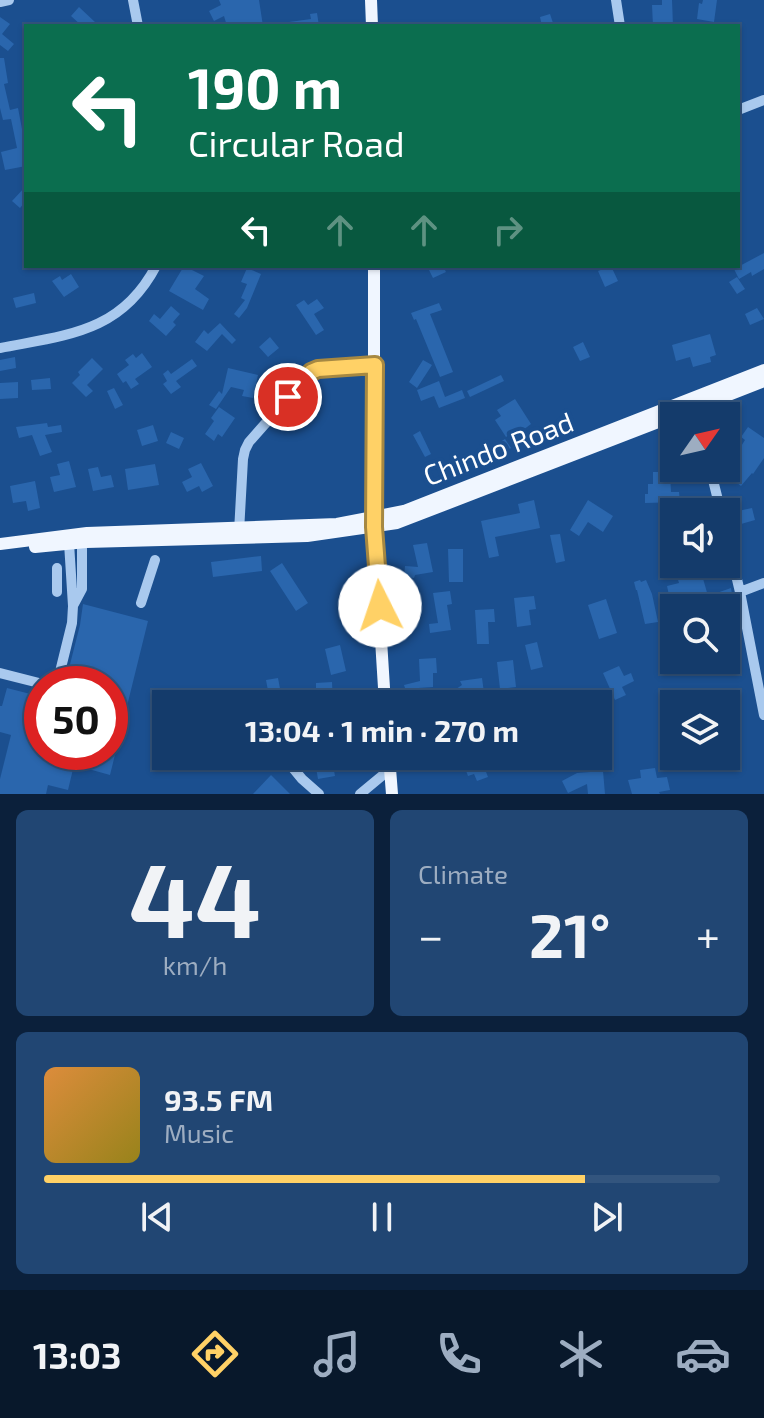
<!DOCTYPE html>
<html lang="en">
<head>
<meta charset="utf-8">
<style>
	:root { --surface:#143b6b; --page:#214673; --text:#f1f3f6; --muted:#9dadc1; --line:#33557e; --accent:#ffd166 }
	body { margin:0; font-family:"Exo 2",sans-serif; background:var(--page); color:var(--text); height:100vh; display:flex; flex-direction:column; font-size:30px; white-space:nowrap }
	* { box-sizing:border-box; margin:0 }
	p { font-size:26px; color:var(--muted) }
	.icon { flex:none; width:44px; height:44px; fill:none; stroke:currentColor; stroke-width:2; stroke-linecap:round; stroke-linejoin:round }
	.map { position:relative; height:794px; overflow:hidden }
	.sheet { display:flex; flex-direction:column; gap:16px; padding:16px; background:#0b203b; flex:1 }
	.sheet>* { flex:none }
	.guide { position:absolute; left:24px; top:24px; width:716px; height:244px; border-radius:0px; box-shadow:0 2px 6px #0004,0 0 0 2px var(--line); background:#0b6e4f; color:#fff; overflow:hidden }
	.needle { width:52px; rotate:56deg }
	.controls { position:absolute; left:660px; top:402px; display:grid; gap:16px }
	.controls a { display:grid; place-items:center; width:80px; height:80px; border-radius:0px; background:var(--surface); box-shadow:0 2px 6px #0004,0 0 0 2px var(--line); font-size:40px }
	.speed { position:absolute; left:24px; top:666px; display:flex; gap:16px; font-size:40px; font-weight:700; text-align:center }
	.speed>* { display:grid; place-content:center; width:104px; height:104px; border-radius:50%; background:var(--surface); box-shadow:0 2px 6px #0004,0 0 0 2px var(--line); line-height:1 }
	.speed .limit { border:12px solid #d22; background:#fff; color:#111 }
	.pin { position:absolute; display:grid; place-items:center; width:68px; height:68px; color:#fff; margin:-34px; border:4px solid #fff; border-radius:50%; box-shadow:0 2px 8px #0007 }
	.me { position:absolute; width:88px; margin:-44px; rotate:356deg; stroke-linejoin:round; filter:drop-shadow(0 0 6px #0008) }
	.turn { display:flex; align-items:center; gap:28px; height:168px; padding:0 32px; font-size:36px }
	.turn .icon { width:104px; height:104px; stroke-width:2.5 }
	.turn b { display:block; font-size:56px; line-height:68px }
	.lanes { display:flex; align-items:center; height:76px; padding:0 32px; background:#0003; justify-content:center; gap:40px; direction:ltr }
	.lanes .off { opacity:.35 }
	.big { font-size:60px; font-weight:700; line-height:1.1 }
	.sheet .tile { flex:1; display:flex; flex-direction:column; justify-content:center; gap:12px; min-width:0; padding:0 28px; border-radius:12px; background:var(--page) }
	.sheet .dial { align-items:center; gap:0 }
	.dial b { font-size:104px; line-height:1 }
	.song { display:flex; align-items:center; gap:24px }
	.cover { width:96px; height:96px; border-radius:12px; background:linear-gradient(135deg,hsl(30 70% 55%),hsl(50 70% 35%)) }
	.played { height:8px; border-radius:4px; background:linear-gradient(90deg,var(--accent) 80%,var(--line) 80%) }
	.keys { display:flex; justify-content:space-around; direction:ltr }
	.heat { display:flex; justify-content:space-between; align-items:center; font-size:44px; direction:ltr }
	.sheet .tiles { flex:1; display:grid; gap:16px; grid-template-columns:1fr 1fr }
	.tile:last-child { grid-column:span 2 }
	.trip { position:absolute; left:152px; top:690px; width:460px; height:80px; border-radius:0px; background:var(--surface); box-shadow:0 2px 6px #0004,0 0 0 2px var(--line); font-weight:700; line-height:80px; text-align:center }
	.tab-bar { display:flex; height:128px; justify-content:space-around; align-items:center; background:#08182b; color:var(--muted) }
	.tab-bar .icon { width:56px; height:56px }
	.tab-bar .active { color:var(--accent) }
	.tab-bar b { font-size:36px; color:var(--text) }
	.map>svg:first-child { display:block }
</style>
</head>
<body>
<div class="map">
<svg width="764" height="794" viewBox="0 0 764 794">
	<rect width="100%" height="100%" fill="#1b4f8f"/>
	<!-- building -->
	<path fill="#2a66ad" d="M219 0H259L263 26H227L224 16 214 21 209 11 221 5Z
		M662 0H672L673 26H653L652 5H662Z
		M703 0H717L714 22 697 19 699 3 702 4Z
		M79 7 96 23 93 26H82L71 16Z
		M317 13 319 26H289V22L311 19 310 14Z
		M550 14 554 26H542L540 17Z
		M0 17 10 24 2 34 14 44 8 51 0 45Z
		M0 58H4L8 83 4 84 10 110 18 108 22 129 26 128V166L5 170 1 152 17 148 11 119 3 120 0 108Z
		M26 186V201L20 208 12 201Z
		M764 253V269L752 276 751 272 739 279 734 269Z
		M184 266 204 276 195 289 209 299 203 310 169 291Z
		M427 266H443L446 272 433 278Z
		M611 266 618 281 605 287 598 271Z
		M247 268 261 274 247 308 239 318 234 314 245 300 241 298 247 284 241 282Z
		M71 274 79 287 64 297 52 281 60 276 62 280Z
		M737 277 745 289 737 294 729 282Z
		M34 293 36 303 16 308 13 298Z
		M317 299 324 308 314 314 324 330 316 335 296 305 304 300 308 305Z
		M439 303 442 310 430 314 453 372 440 377 416 319 414 320 411 313Z
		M171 306 180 314 173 322 176 325 166 336 149 321 154 314 160 319Z
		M757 308 764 319 750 325 745 314Z
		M220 323 236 340 232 344 222 334 207 351 195 342 204 330 208 334Z
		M710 334 716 355 710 357 711 362 693 367 690 357 676 361 672 345Z
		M270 337 279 348 268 357 259 347Z
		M583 342 590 357 580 361 573 347Z
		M142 353 152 367 135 379 139 384 131 389 126 381 123 383 117 374 129 365 125 360 133 354 136 358Z
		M15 357 16 368 0 371V360Z
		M92 358 103 369 87 385 93 391 86 397 72 383 80 375 78 372Z
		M192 359 197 366 176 381 181 387 171 394 163 384 167 381 163 374 168 370 171 374Z
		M423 360 432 365 417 388 409 382Z
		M228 368 258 375 253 398 242 396 244 390 231 387 216 409 209 405 219 391 222 394Z
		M501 375 504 381 470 397 467 391Z
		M50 378 51 389 32 390 31 380Z
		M439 381 445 397 462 390 465 398 439 408 434 396 421 401 417 390Z
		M18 382V398L0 399V383Z
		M114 388 123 405 115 409 107 391Z
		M515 399 531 424 523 430 521 427 506 437 495 420 501 416 497 410Z
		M219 407 235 418 222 437 218 434 214 441 205 434 214 421 211 418Z
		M47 423 48 427 61 425 62 432 45 435 52 452 40 456 32 435 19 438 16 427Z
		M153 425 158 441 142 446 137 430Z
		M748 427 764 438V458L753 474 752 473 741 486 731 478 742 466 733 459 745 440 741 437Z
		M420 431 431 454 425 457 413 435Z
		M171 432 184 438 179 449 166 443Z
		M505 439 511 448 489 462 483 452Z
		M69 461 76 487 54 492 50 477 60 475 57 464Z
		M201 463 213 486 202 492 199 486 187 492 182 482 192 477 188 469Z
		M155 464 159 485 128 490 125 469Z
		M98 467 101 477 111 475 114 487 93 491 88 469Z
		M653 472H670L671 492H679L680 502 645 503V494H648V484H653Z
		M35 481 40 508 28 511 26 501 13 503 10 486Z
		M534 500 540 528 495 537 499 556 489 558 481 521 520 513 518 504Z
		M588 500 613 516 603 532 588 522 579 536 570 530Z
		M752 508 755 520 741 524 738 511Z
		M560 534 565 561 556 563 550 535Z
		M427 543 433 572 415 575 414 578 404 577 405 566 418 567 413 545Z
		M448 549H463V582H449Z
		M261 556 262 571 213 577 211 562Z
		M282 563 308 603 296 611 270 571Z
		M673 564H690L694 577 702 575 708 596 731 588 732 594 703 605 699 592 670 600 667 586 679 583Z
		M640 580 641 582 646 580 652 594 658 622 645 624 637 590H636L634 582Z
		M450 591 452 604 447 605 451 630 430 633 429 624 438 623 433 593Z
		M534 596 536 609 529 610 531 625 517 627 514 598Z
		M606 599 617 633 599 639 588 605Z
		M83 604 148 621 110 775 74 765 68 790 48 785 46 794H0V779L11 735 0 732V706H2L7 688 42 697V752H110V684H65L80 625Z
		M494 609 495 622H488L489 644H477L475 610Z
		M537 642 543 667 531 670 525 645Z
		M340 645 346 671 331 675 325 649Z
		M436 658 437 673H433V687L418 688 420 693 410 695 408 688H405L404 685 420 681 419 659Z
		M513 660 516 687 500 689 497 662Z
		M619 666 624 676 631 673 634 681 622 687 626 695 615 700 603 673Z
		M278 678 281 694 269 696 266 680Z
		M482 678 485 700 470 701 469 695 463 699 456 689 462 685 460 681Z
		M332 682 333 704H316V683Z
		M453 694 454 704H430L439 698V696Z
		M471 756H480L488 777 477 781 474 774 468 776 465 768 474 765Z
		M332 759 335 776 318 779 315 762Z
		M655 768 657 778 667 777 670 790 659 792 660 794H632L628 780 641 778 640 770Z
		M603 771 605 794H588L587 784 568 793 562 781 577 773Z
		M271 775 290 794H253Z"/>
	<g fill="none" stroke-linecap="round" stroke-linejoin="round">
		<!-- minor -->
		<path stroke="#a9c9ee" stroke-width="10" d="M133 0 138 26
			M616 0 620 26
			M0 2 9 0
			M738 110 764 100
			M0 348C66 335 121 333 156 266
			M710 468 721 512
			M239 532 243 459 245 450 249 442 311 372 327 368 375 365
			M726 533 740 592 764 715
			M57 568V592
			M740 592 764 583
			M141 603 155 560
			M74 604 82 589V542
			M0 673 43 684
			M57 684 72 623 73 606 69 543
			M283 756 302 779 319 794
			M360 794 389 770"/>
		<!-- major -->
		<path stroke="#f0f6ff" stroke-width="12" d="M371 0 372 26
			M374 266V527L385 704
			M675 416 764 381
			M0 544 87 533 337 524 404 511 764 370
			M35 547 86 542 307 536 397 523 674 416
			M389 756 392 794"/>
	</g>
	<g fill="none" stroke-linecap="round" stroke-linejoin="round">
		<defs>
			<path id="route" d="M288 397 311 372 318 369 375 365 374 527 380 606"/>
		</defs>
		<!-- route casing -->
		<use href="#route" stroke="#a68842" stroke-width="20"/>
		<!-- route -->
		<use href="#route" stroke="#ffd166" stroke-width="14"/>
	</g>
	<g text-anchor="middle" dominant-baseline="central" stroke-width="8" stroke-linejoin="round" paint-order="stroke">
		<!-- street labels -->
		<g font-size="28" fill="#fff" stroke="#1b4f8f">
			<text transform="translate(498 448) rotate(-21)">Chindo Road</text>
		</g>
	</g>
</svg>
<div class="controls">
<a><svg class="needle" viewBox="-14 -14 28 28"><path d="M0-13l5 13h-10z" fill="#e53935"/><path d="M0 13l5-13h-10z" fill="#9dadc1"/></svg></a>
<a><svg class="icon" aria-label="sound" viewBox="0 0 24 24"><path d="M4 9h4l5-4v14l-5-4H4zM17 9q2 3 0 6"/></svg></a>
<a><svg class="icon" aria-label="search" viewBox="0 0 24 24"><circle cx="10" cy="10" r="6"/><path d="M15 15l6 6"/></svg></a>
<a><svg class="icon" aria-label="layers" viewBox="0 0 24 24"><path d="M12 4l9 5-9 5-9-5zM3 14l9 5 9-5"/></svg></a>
</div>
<div class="speed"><div class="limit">50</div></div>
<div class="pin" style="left:288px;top:397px;background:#d93025"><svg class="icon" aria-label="arrive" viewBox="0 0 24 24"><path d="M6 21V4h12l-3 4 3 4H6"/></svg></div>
<svg class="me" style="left:380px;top:606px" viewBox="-20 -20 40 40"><circle r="19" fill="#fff"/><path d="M0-13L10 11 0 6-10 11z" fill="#ffd166"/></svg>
<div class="trip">13:04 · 1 min · 270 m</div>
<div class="guide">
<div class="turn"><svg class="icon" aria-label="left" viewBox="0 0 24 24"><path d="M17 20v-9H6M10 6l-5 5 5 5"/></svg><div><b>190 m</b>Circular Road</div></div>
<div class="lanes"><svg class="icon" aria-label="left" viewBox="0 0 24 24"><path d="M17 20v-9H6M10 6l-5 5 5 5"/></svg><svg class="icon off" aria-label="ahead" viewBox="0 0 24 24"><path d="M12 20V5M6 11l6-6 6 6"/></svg><svg class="icon off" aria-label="ahead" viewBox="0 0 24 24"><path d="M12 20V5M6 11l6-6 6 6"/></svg><svg class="icon off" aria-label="right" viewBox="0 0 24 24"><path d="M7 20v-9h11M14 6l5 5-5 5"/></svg></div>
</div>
</div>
<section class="sheet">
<div class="tiles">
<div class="tile dial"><b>44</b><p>km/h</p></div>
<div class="tile"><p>Climate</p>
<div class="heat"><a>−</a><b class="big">21°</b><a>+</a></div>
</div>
<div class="tile">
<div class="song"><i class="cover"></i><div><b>93.5 FM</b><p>Music</p></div></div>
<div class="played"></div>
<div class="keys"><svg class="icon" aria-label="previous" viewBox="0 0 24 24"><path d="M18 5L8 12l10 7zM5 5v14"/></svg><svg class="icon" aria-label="pause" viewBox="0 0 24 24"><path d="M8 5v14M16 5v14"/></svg><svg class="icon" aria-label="next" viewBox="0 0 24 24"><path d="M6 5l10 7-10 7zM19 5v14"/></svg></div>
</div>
</div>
</section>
<nav class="tab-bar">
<b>13:03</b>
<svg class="icon active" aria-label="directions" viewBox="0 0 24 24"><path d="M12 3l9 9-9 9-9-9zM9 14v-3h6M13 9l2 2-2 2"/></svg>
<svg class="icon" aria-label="music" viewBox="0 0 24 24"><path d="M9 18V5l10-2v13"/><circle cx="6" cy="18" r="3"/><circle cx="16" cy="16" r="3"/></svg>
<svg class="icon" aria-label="phone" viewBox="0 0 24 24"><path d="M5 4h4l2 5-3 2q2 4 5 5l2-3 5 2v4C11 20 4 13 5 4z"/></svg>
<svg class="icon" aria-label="climate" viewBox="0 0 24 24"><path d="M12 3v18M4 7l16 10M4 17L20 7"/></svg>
<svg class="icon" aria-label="car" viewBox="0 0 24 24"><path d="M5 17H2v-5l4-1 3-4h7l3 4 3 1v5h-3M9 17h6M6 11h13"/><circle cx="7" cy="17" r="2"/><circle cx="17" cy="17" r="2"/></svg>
</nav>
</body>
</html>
